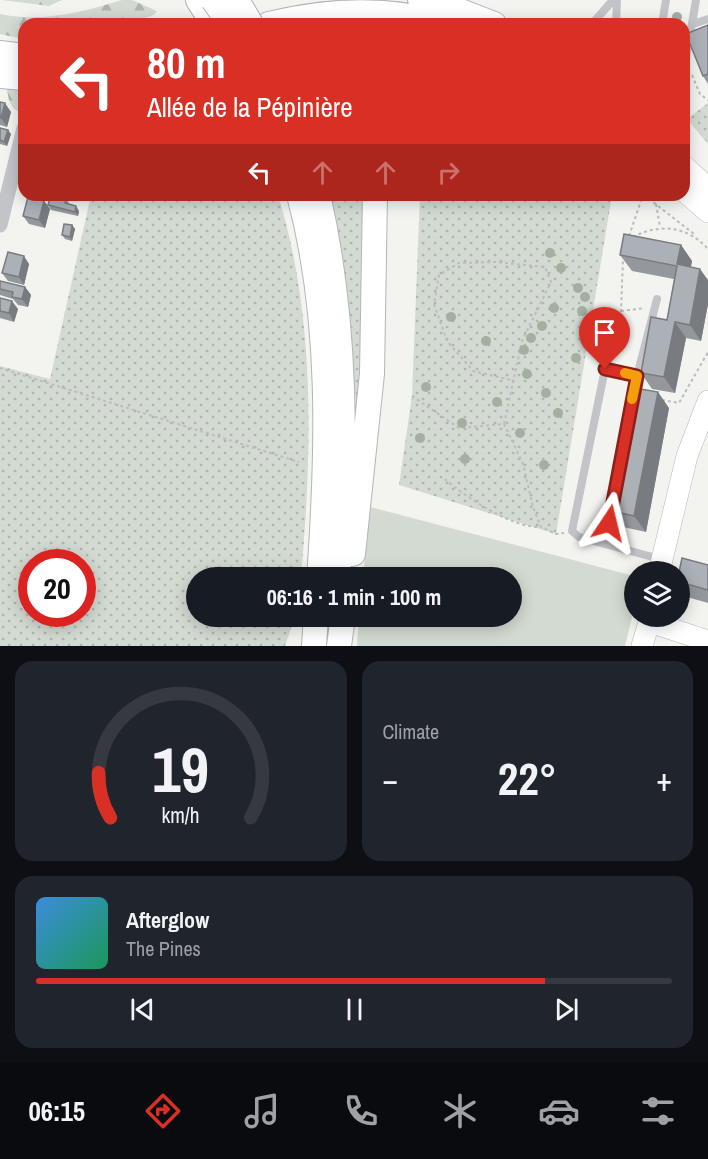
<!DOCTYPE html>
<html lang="en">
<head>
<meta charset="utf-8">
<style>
	:root { --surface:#171b24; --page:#20242c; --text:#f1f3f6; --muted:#9ea1a6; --line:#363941; --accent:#d93025 }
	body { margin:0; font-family:"Archivo Narrow",sans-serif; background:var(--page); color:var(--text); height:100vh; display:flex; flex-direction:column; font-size:22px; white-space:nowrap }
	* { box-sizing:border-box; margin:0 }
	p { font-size:20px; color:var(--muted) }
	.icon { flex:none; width:33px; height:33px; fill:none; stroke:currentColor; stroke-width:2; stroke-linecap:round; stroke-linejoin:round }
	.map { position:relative; height:646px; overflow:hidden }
	.details { display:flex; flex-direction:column; gap:15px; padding:15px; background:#0d0f14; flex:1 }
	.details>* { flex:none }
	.top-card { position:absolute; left:18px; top:18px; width:672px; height:183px; border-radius:18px; box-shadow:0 3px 15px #0003; background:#d93025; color:#fff; overflow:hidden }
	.tools { position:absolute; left:624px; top:561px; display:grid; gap:12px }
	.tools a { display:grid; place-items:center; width:66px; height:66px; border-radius:50%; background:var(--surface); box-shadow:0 3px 15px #0003; font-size:30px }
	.speed { position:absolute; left:18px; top:549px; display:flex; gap:12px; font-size:30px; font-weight:700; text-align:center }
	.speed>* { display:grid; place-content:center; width:78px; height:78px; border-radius:50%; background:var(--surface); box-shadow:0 3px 15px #0003; line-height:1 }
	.speed .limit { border:9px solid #d22; background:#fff; color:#111 }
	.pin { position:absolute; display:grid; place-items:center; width:51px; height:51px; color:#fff; margin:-62px -26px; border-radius:50% 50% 50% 0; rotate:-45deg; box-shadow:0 0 6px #0007 }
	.pin .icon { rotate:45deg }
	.me { position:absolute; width:66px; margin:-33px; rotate:10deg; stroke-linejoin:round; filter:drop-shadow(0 0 4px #0008) }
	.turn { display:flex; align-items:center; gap:21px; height:126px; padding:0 30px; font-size:27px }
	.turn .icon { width:78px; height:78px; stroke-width:2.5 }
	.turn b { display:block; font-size:42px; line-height:51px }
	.lanes { display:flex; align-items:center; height:57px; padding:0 30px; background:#0003; justify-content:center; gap:30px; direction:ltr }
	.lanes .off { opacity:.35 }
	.big { font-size:45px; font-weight:800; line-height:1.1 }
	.details .card { flex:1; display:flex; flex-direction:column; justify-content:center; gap:9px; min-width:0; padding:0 21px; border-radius:18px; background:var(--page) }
	.details .dial { align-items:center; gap:0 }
	.dial svg { height:156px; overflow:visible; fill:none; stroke:var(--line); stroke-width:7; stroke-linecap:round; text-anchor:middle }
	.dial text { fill:var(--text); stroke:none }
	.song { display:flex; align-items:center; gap:18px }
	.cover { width:72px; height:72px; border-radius:9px; background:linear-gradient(135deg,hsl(210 70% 55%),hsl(150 70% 35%)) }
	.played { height:6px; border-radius:3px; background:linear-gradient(90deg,var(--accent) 80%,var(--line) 80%) }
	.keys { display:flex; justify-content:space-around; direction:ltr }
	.heat { display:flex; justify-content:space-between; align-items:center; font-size:33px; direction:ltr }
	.details .tiles { flex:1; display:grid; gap:15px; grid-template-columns:1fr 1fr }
	.card:last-child { grid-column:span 2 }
	.trip { position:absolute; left:186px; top:567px; width:336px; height:60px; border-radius:30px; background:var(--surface); box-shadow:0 3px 15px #0003; font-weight:800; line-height:60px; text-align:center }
	.tabs { display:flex; height:96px; justify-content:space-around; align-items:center; background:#090b0e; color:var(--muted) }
	.tabs .icon { width:42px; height:42px }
	.tabs .current { color:var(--accent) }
	.tabs b { font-size:27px; color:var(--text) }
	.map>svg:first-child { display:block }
</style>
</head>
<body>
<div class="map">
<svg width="708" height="646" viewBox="0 0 708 646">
	<defs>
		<pattern id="grass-dots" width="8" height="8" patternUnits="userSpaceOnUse" patternTransform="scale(1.5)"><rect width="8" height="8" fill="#d3dad1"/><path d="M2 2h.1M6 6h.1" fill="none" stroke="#afb5af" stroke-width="1.8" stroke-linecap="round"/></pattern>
		<pattern id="forest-firs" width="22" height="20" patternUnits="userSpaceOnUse" patternTransform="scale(1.5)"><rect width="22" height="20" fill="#d3dad1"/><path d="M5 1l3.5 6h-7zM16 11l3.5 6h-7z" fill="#afb5af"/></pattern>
	</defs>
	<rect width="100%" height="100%" fill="#f3f4f0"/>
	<!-- grass -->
	<path fill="url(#grass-dots)" fill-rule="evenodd" d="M708 103V144L687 119Z
		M91 195H278C316 318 312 450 301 577L196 578V616L295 617 285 646H0V366L50 379ZM32 562H82V614H32Z
		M327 195H369L364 407 356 406 351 346Z
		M420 195H612L556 534 399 485 412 396Z"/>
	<!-- forest -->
	<path fill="url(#forest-firs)" d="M2 0H62L49 6Z
		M122 0H132L157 11 154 15 127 24H24V39L0 34V14C41 23 83 12 122 0Z
		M7 87H24V113C10 111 8 99 7 87Z"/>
	<!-- garden -->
	<path fill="#d3dad1" d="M370 507 634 576V609L625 646H357L359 617 512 616V578L363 577Z"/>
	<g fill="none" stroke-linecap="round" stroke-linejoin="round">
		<defs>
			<path id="secondary" d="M684 166 708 188
				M684 191 708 212
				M659 572 687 456 708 401
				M650 622 708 641
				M642 646 651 616"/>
			<path id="primary" d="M198 0 213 24
				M420 0 435 1 494 24
				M269 24C326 10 388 7 445 24
				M0 53 24 56
				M0 76 24 78
				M299 195C332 318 328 451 319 578
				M318 195C347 321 346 449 338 578
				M353 554 372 374 375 195
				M314 646 316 616
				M339 646 343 616"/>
		</defs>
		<!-- secondary casing -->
		<use href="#secondary" stroke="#b4b6bc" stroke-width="22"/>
		<!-- primary casing -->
		<use href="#primary" stroke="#b2b5b9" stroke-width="26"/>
		<!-- path -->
		<path stroke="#bbbcbf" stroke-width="2" stroke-dasharray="3 3" stroke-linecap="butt" d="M510 22 535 20 563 24
			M692 75 700 94 708 100
			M644 195 694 234
			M656 204 660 227
			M629 236 643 195
			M633 237C660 223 687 226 708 249
			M621 311 645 308
			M614 329 621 311 623 259
			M0 368 299 462
			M412 396 459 428 504 424 523 464 533 507 541 527 556 534 564 533
			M662 400 679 403 708 352
			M504 424 522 341 551 282 545 267 496 262 459 263 439 275 434 304 447 341 473 371 511 380
			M445 479C465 497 514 529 541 527"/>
		<!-- lane -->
		<path stroke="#c2c4c8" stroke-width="8" d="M592 24 613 0
			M616 24 617 0
			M662 24 666 0
			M693 24 708 19
			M684 70 696 0
			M657 299 637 376 605 369 572 531 579 537 660 559
			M605 544 637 376"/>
		<!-- street -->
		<path stroke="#c2c4c8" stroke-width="15" d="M0 225 24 128"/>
		<!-- secondary -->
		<use href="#secondary" stroke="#fff" stroke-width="21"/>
		<!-- primary -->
		<use href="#primary" stroke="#fff" stroke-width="24"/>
		<defs>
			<path id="primary-bridge" d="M213 0 230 24
				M237 0 251 24"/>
		</defs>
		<!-- primary-bridge casing -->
		<use href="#primary-bridge" stroke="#b2b5b9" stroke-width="26" stroke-linecap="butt"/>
		<!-- primary-bridge -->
		<use href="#primary-bridge" stroke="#fff" stroke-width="24"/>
	</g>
	<!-- trees -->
	<g fill="#a4afa2">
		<circle cx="677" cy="17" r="5"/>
		<circle cx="550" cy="253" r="5"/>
		<circle cx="561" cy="268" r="5"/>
		<circle cx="578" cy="288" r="5"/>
		<circle cx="585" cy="297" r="5"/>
		<circle cx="554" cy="308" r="5"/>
		<circle cx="582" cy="311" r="5"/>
		<circle cx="451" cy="317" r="5"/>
		<circle cx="542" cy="326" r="5"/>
		<circle cx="531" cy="338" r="5"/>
		<circle cx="486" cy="341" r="5"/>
		<circle cx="524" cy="350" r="5"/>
		<circle cx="576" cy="358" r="5"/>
		<circle cx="527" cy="374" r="5"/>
		<circle cx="426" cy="387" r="5"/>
		<circle cx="546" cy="393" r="5"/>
		<circle cx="497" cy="402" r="5"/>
		<circle cx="558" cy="413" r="5"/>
		<circle cx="462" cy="423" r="5"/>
		<circle cx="520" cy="433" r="5"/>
		<circle cx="420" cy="438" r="5"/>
		<circle cx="465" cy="459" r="5"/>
		<circle cx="544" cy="465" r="5"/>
	</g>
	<!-- wall -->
	<path fill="#94989d" d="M708 25V84L703 76Z
		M0 102 11 112 7 127 0 125Z
		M0 128 11 134 7 146 0 144Z
		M66 199 69 203V204L79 211 78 216 51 210 48 205Z
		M44 201 50 209 45 228 29 224 23 216Z
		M72 225 75 229 72 241 65 239 62 235Z
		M681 245 692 261 691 267 708 280V304L701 341 686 338 675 393 652 389 641 373 667 320 674 279 632 271 620 255Z
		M29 264 24 285 8 281 2 273Z
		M0 281 25 287 31 295 28 307 18 305 13 299 0 295Z
		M0 298 18 309 14 322 0 318Z
		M669 408 646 532 623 527 612 511Z
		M708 565V603L687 597 680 586V572Z"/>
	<!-- shaded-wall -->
	<path fill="#787c80" d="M5 103 11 112 7 127 1 118Z
		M8 130 11 134 7 146 4 142Z
		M44 201 50 209 45 228 39 220Z
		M76 206 79 211 78 216 75 212Z
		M72 225 75 229 72 241 70 237Z
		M681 245 692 261 688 280 677 264Z
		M24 256 29 264 24 285 19 277Z
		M700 269 708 280V304L701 341 690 325Z
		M25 287 31 295 28 307 22 299Z
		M12 301 18 309 14 322 9 313Z
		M675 322 686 338 675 393 664 377Z
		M658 392 669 408 646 532 634 516Z"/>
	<!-- building -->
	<path fill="#acb1b7" stroke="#787c80" stroke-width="1.5" d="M708 25V74L703 76 686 34Z
		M0 102 5 103 1 118H0Z
		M0 128 8 130 4 142 0 140Z
		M51 195 66 199 65 203 76 206 75 212 48 205Z
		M28 197 44 201 39 220 23 216Z
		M64 224 72 225 70 237 62 235Z
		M624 234 681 245 677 264 700 269 690 325 675 322 664 377 641 373 651 317 667 320 677 266 620 255Z
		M8 252 24 256 19 277 2 273Z
		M0 281 25 287 22 299 12 297 13 292 0 289Z
		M0 298 12 301 9 313 0 311Z
		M635 388 658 392 634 516 612 511Z
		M682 558 708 565V590L680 582V572H679Z"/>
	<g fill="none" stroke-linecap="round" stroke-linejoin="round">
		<defs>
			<path id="route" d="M605 369 637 376 609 523"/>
		</defs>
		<!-- route casing -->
		<use href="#route" stroke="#8d1f18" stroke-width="15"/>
		<!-- route -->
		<use href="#route" stroke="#d93025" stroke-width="10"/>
		<!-- slow -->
		<path stroke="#f59e0b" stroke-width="10" d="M625 373 637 376 632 399"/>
	</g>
</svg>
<div class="tools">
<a><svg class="icon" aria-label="layers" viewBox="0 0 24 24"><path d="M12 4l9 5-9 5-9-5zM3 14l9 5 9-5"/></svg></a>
</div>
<div class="speed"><div class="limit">20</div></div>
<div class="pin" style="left:605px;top:369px;background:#d93025"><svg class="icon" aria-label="arrive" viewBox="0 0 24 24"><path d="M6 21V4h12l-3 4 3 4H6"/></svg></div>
<svg class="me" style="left:609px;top:523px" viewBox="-20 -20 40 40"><path d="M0-17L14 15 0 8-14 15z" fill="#d93025" stroke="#fff" stroke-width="4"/></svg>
<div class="trip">06:16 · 1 min · 100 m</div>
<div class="top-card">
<div class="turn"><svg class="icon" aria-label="left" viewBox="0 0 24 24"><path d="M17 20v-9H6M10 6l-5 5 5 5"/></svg><div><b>80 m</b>Allée de la Pépinière</div></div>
<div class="lanes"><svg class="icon" aria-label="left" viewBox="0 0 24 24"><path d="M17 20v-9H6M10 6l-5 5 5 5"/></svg><svg class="icon off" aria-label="ahead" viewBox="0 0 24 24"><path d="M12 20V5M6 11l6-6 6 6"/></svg><svg class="icon off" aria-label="ahead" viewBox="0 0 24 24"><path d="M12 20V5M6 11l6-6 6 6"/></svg><svg class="icon off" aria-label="right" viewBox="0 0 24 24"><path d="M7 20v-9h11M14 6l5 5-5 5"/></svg></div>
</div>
</div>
<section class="details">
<div class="tiles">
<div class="card dial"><svg viewBox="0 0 100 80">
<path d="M14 69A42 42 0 1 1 86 69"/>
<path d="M14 69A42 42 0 0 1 8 46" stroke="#d93025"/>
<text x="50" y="56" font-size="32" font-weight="700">19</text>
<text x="50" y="72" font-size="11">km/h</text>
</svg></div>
<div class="card"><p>Climate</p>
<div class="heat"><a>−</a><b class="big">22°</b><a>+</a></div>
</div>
<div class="card">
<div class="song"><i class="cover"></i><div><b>Afterglow</b><p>The Pines</p></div></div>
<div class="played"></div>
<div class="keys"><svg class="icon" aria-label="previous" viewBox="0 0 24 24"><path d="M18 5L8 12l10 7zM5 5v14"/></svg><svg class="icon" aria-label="pause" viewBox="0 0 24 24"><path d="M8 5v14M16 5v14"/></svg><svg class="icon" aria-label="next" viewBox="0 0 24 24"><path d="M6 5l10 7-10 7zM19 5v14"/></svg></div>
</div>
</div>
</section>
<nav class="tabs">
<b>06:15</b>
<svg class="icon current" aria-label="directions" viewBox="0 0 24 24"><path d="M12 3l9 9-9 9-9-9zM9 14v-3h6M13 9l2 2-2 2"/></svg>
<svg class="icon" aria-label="music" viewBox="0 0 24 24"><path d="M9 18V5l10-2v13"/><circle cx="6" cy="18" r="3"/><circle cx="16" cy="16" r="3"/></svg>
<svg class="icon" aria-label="phone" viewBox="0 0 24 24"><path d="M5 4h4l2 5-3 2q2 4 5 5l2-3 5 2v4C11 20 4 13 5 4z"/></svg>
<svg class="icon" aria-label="climate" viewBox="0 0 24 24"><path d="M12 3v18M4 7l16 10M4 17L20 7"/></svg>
<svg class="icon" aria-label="car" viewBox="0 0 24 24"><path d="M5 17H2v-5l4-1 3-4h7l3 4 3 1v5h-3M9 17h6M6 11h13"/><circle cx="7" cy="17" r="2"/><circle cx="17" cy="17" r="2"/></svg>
<svg class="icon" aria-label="filters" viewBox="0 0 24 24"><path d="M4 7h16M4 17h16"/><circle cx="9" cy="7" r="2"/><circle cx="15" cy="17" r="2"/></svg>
</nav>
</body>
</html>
